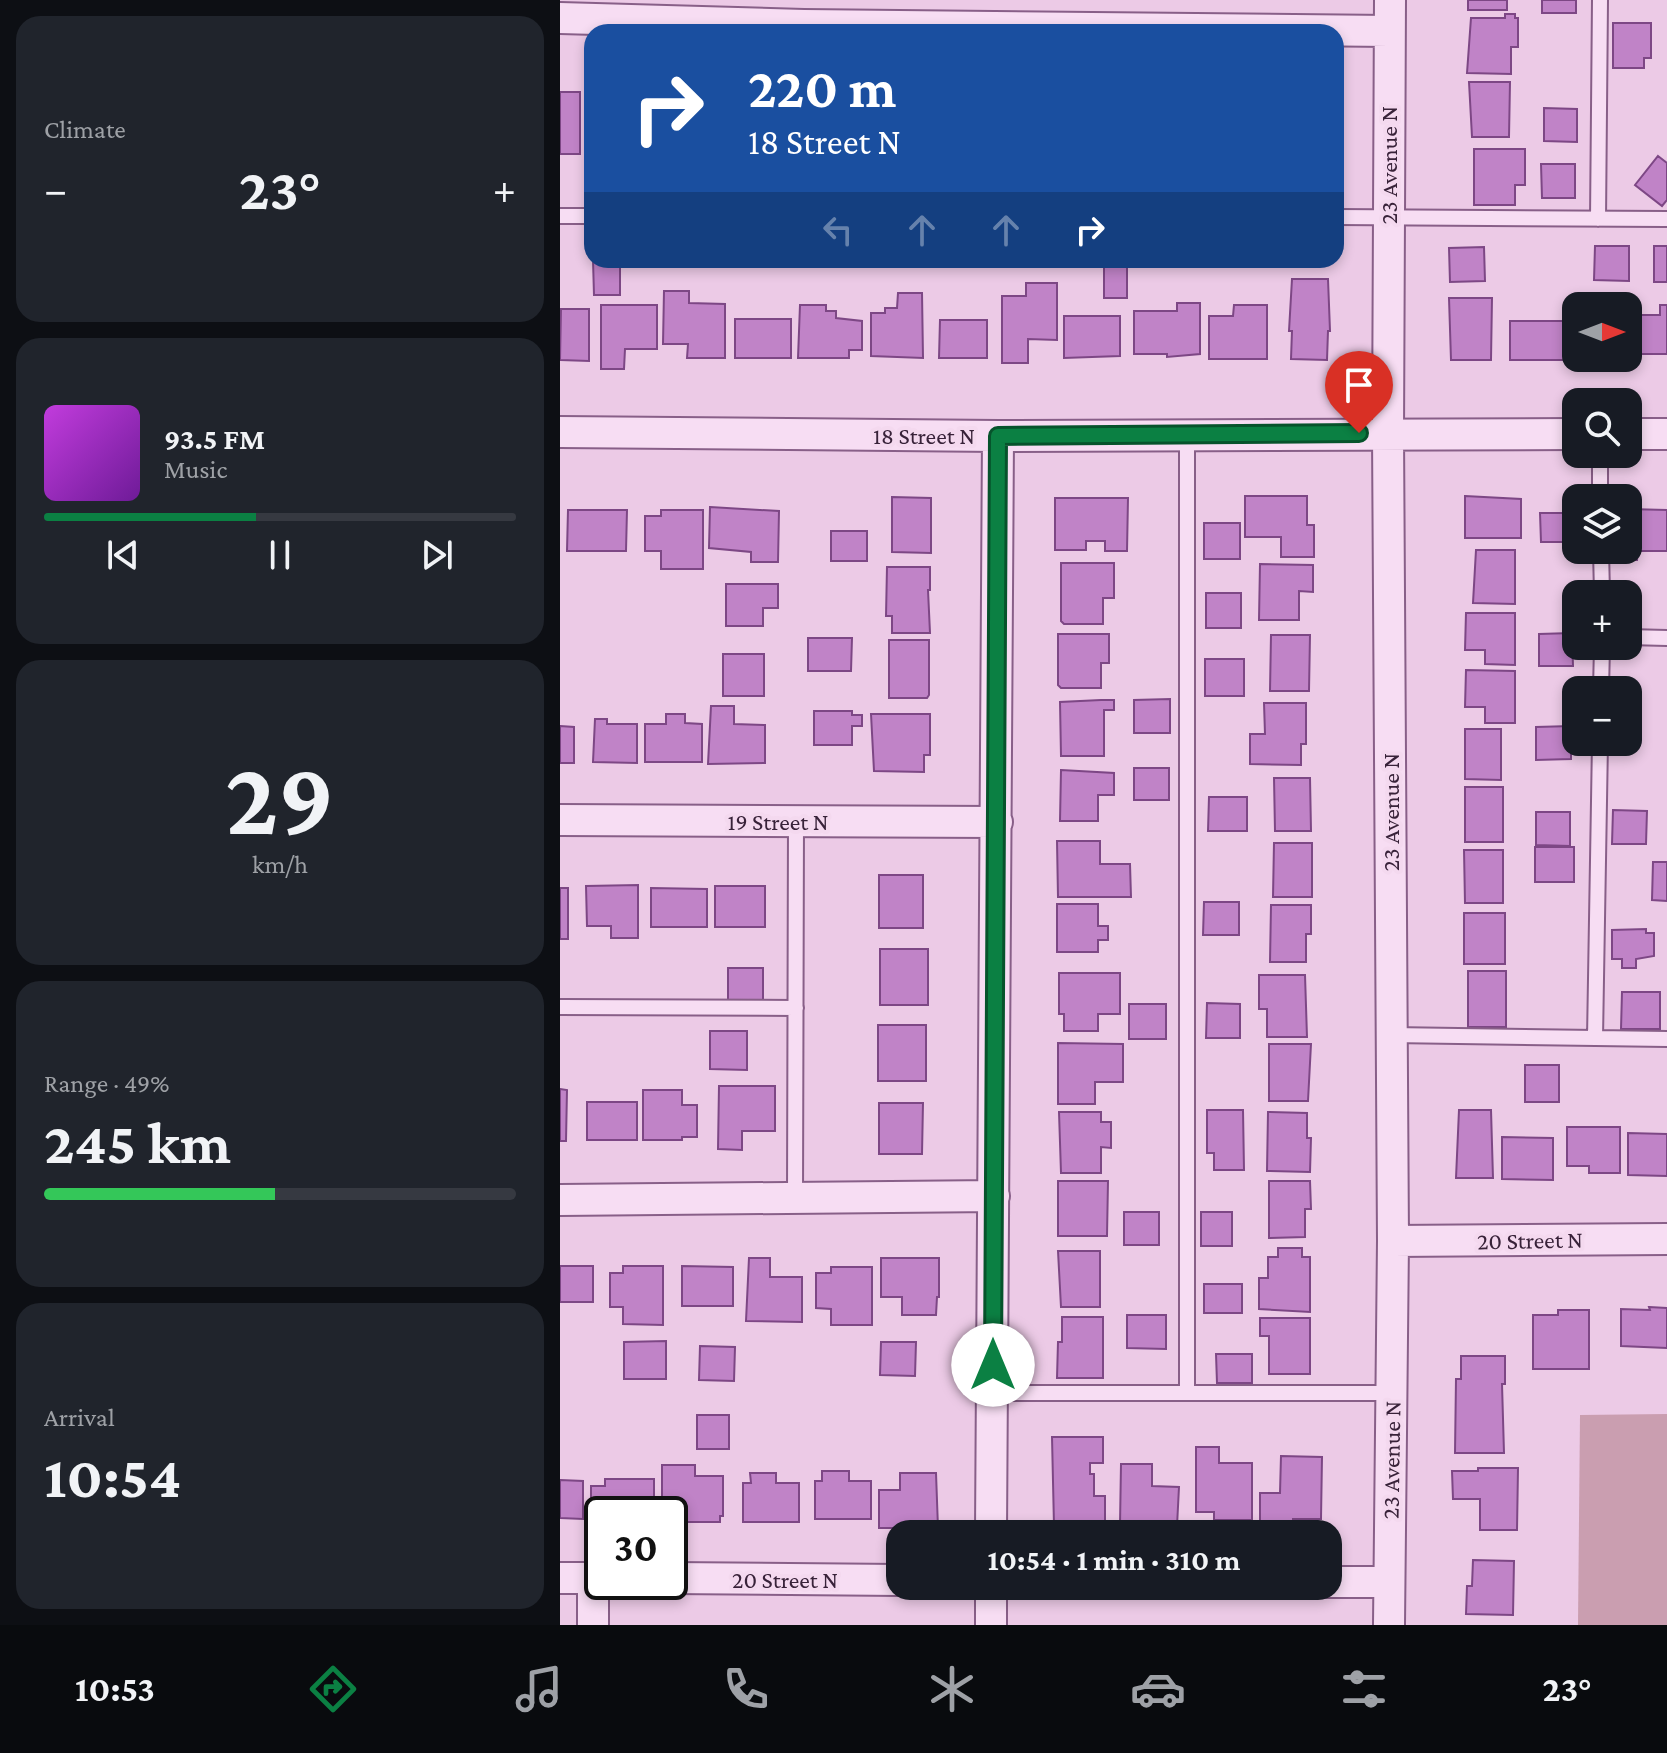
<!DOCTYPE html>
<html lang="en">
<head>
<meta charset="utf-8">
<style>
	:root { --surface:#171b24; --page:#20242c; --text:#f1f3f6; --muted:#9ea1a6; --line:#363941; --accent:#0b8043 }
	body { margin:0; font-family:"Crimson Pro",serif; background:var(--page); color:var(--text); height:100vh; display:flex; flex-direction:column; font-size:30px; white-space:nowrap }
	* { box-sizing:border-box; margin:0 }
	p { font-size:26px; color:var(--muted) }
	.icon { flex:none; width:44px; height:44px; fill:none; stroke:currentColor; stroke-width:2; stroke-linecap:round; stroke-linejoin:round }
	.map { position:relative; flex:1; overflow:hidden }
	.drawer { display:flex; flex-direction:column; gap:16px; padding:16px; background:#0d0f14; width:560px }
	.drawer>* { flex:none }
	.top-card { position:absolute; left:24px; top:24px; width:760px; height:244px; border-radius:24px; box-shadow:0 4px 12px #0003; background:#1a4fa0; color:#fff; overflow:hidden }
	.needle { width:52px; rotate:90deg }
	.fabs { position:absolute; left:1002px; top:292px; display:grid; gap:16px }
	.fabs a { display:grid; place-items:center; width:80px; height:80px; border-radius:16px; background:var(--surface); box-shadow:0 4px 12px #0003; font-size:40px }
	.speed { position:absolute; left:24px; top:1496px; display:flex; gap:16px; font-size:40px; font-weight:700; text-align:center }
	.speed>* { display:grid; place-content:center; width:104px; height:104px; border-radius:50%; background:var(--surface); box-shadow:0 4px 12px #0003; line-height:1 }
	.speed .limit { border:4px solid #111; border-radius:12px; background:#fff; color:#111 }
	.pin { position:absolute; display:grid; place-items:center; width:68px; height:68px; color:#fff; margin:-82px -34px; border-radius:50% 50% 50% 0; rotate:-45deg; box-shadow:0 0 8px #0007 }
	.pin .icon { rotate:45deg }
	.me { position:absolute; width:88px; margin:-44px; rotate:0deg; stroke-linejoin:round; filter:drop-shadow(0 0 6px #0008) }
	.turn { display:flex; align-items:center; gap:28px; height:168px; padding:0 32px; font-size:36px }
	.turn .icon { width:104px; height:104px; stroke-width:2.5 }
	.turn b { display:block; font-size:56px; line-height:68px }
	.lanes { display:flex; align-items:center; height:76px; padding:0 32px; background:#0003; justify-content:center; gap:40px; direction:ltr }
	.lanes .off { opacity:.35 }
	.big { font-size:60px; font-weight:700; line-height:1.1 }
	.drawer .card { flex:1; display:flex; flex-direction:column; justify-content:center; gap:12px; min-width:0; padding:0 28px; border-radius:24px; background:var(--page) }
	.drawer .dial { align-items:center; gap:0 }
	.dial b { font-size:104px; line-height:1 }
	.song { display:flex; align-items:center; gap:24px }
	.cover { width:96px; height:96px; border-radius:12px; background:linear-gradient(135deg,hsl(290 70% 55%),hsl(280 70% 35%)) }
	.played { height:8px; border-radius:4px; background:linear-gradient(90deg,var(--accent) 45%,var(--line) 45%) }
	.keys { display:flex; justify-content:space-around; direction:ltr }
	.heat { display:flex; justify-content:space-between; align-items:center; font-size:44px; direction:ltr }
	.charge { height:12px; border-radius:6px; background:linear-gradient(90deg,#34c759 49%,var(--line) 0) }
	.trip { position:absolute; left:326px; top:1520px; width:456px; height:80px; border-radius:24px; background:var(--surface); box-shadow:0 4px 12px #0003; font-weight:700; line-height:80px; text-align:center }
	.tab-bar { display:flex; height:128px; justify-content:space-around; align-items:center; background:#090b0e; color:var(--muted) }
	.tab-bar .icon { width:56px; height:56px }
	.tab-bar .selected { color:var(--accent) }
	.tab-bar b { font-size:36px; color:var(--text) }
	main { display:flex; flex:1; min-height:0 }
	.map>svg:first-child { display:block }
</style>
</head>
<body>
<main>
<section class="drawer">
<div class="card"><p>Climate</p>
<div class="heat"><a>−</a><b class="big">23°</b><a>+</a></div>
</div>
<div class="card">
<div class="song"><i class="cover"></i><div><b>93.5 FM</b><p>Music</p></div></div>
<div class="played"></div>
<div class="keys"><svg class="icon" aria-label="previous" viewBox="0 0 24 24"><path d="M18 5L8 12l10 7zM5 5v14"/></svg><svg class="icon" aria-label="pause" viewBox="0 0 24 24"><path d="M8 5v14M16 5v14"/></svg><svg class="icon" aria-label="next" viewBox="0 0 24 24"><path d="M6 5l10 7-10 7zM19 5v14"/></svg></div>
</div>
<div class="card dial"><b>29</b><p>km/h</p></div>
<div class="card"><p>Range · 49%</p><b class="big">245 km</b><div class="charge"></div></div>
<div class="card"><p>Arrival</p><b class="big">10:54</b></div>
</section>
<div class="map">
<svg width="1107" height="1625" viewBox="0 0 1107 1625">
	<rect width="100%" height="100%" fill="#eccae6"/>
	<!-- green -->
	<path fill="#ca9eb0" d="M1107 1414V1625H1018L1020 1415Z"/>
	<!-- building -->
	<path fill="#c083c7" stroke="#7d4785" stroke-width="2" d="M908 0H947V10H908Z
		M982 0H1016V13H982Z
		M945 14H955V18H958V47H951V74L907 73 911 18H945Z
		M1053 23H1091V58H1084V68H1053Z
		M909 82H950L949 137H912Z
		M0 92H20V154H0Z
		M27 101H32V161H27Z
		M984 108 1017 109V142L984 141Z
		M914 149H965V185H955V205H914Z
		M1098 156 1107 163V200L1102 206 1075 185Z
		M981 164H1015V198H982Z
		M1035 246H1069V281L1034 280Z
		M1094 246H1107V282H1094Z
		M924 247 925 281 890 282 889 248Z
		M33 260H60V295H34Z
		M544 260H567V298H544Z
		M732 279H768L770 331H768L767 360 731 359 732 331H729Z
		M466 283H497V340L468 339V363H442V296H466Z
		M104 291H129V303L165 304V358H127L128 344H103Z
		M338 293H362L363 358 311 356V313H325V308H337Z
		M889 298H932L931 360H891Z
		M617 303H640V354L607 357V354H574V311H617Z
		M41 305H97V349H65L64 369H41Z
		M240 305H266V311H276V318L302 321V350H289V358H238Z
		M674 305H707V359H649V316H673Z
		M1100 305H1107V354H1074V315H1100Z
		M1 309H29V361L0 360Z
		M1010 312H1016V353H1010Z
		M504 316H560V356L504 358Z
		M175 319H231V358H175Z
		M380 320H427V358H379Z
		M950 321H1004V360H950Z
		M685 496H747V525H754V557H721V537H685Z
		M905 496 961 499V538H905Z
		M332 497 371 498V553L332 552Z
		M495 498H568L567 551H545V541H526V550H495Z
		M150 507 219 511 218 562H191V552L149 548Z
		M1068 509 1107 510V551H1078L1077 560H1057V550H1068Z
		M8 510H67L66 551H7Z
		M101 510H143V569H101V551H85V516H101Z
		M980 513H1015V542H981Z
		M644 523H680V559H644Z
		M271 531H307V561H271Z
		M916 550H955V604L913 603Z
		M501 563H554V598H543V624H504L501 621Z
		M700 564 753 565V592L739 591V620H699Z
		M327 567H370V590H368L370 633H332V616H326Z
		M166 584H218V608H203V626H166Z
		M646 593H681V628H646Z
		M906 613H955V665L925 664V650H905Z
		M1012 633 1013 666H979V634Z
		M498 634H549V663H541V688H501L498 685Z
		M711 635H750L749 691H710Z
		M248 638H292L291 671H248Z
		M329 640H369V695L367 698H329Z
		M163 654H204V696H163Z
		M645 659H684V696H645Z
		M906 670 955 671V723H925V707H905Z
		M610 699V733H574V700Z
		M541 700H554V710H544V756H501L500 702Z
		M704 703H746V744H741V765L690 764V734H705Z
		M151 706H174V724L205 725V763L148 764Z
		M254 711H292V715H302V726H292V745H254Z
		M106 714H125V723L142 724V762H85V724H106Z
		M311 714H370V755H364V772L314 771Z
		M35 719H47V724H77V763L33 762Z
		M0 726 14 727V763H0Z
		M1011 726V759L976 760V727Z
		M905 729H941V780L905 779Z
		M574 768H609V800H574Z
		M501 770 554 773V795H538V821H500Z
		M714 778H750L751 831H715Z
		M905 787H943V842H905Z
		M649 797H687V831H648Z
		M1053 810 1087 811 1086 844H1052Z
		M976 812H1010V846L976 845Z
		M497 841H540V864H570L571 897H498Z
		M714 843H752V897H713Z
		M975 847H1014V882H975Z
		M904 850H943V903H905Z
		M1093 862H1107V901L1092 900Z
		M319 875H363V928H319Z
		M78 885V938H51V926H27L26 886Z
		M155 886H205V927H155Z
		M0 888H8V939H0Z
		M91 888 147 889V927H91Z
		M644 902H679V935H643Z
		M497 904H538V926H548V940H538V952H497Z
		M711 905H751V934H746V962H710Z
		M904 913H945V964H904Z
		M1086 929V933H1094V956L1076 959V968H1062V959H1052V930Z
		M320 949H368V1005H320Z
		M168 968H203V1001H168Z
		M908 971H946V1027H908Z
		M499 973H560V1014H538V1031H504V1014H499Z
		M699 975H745L747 1037H707V1009H699Z
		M1062 992H1100V1029H1061Z
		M647 1003 680 1004V1038H646Z
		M569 1004H606V1039H569Z
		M318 1025H366V1081H318Z
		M150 1031H187V1070L150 1069Z
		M498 1043 563 1044V1082H535V1104H498Z
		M709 1044H751L748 1101H709Z
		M965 1065H999V1102H965Z
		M159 1086H215V1131H182V1150L158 1149Z
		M0 1089 7 1090 6 1141H0Z
		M83 1090H122V1105H137V1137H122V1140H83Z
		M27 1102H77V1140H27Z
		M319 1103H363L362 1154H319Z
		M647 1110H683L684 1170H654V1153H647Z
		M899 1110H931L933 1178H896Z
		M499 1112H541V1122H551V1148L541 1147V1173H501Z
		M708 1112 747 1113V1138H751L750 1172 707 1171Z
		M1007 1127H1060V1173H1029V1166H1007Z
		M1068 1133 1107 1134V1176L1068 1175Z
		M942 1137 993 1138V1180L942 1179Z
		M498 1181H548L547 1236H498Z
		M709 1181H750L751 1209H745V1237L709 1238Z
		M564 1212H599V1245H564Z
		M641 1212H672V1246H641Z
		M718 1248H742V1257H750V1312L699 1309V1278H708V1257H718Z
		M498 1251H540V1307H501Z
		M189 1258H210V1277H242V1322L186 1321Z
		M321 1258H379V1297H377L376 1315H342V1297H321Z
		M0 1266H33V1302H0Z
		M63 1266H103V1325L63 1324V1307H50V1273H63Z
		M122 1266 173 1267V1306H122Z
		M271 1267H312V1325H271V1309L256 1308V1273H271Z
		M644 1284H682V1313H644Z
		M1089 1307 1107 1308V1348L1061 1346V1309L1090 1310Z
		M998 1310H1029V1369H973V1315H998Z
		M567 1315H606V1349L567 1348Z
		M502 1317H543V1378H497L498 1342H502Z
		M700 1318H750V1374H709V1336H700Z
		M106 1341V1379H64V1342Z
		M321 1342H356L355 1376 320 1375Z
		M140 1346 175 1347 174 1381 139 1380Z
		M656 1354H692V1383H657Z
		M901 1356H945V1384H942L944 1453H895L896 1379H901Z
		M137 1415H169V1449H137Z
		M492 1437H543V1463H530V1474H534V1496H545V1526H494Z
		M636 1447H659V1463H692V1520H654V1512H636Z
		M721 1456 762 1457 761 1519H733V1527H700V1493H720Z
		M561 1464H592V1486L619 1487 617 1526 560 1525Z
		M102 1465H135V1476H163V1516H160V1522H124V1518H110V1514H102Z
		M918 1468H958L957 1530H920V1499H893L892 1471H918Z
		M262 1471H289V1481H311V1519H255V1481H262Z
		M190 1473H216V1483H239V1522H183V1483H191Z
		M340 1473H376L378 1528H319V1490H340Z
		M45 1479H94V1514L31 1516V1486H45Z
		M0 1480 23 1481V1519L0 1518Z
		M913 1560 954 1561 953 1615 906 1614 907 1586H912Z"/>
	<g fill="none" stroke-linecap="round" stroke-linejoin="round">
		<defs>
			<path id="service" d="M0 216H32
				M776 217 1107 219
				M1038 219 1040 0
				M627 434V1393
				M1040 454V498
				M1041 550 1042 594
				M1068 637 1107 638
				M1041 690 1042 646
				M0 1007 236 1008
				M831 1035 1107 1039
				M1035 1038 1040 742
				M235 1198 236 821
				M432 1393H831"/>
			<path id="minor" d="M0 18 244 25 829 31
				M0 432 438 436 1016 434
				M1068 434H1107
				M0 820 437 822
				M0 1200 434 1196
				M833 1241 1107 1239
				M431 1534 438 436
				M0 1578H42
				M110 1578 340 1580
				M768 1582H829
				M431 1586V1625
				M33 1625V1578
				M829 1625 833 1241 828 433 830 0"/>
		</defs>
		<!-- service casing -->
		<use href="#service" stroke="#885f88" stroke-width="18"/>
		<!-- minor casing -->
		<use href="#minor" stroke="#885f88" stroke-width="34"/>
		<!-- service -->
		<use href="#service" stroke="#f7ddf3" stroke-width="14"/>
		<!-- minor -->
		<use href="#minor" stroke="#f7ddf3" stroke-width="30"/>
	</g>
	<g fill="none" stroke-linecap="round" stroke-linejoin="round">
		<defs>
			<path id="route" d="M433 1365 438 436 799 433"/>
		</defs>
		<!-- route casing -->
		<use href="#route" stroke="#07532c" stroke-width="20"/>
		<!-- route -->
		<use href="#route" stroke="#0b8043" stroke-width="14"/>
	</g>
	<g text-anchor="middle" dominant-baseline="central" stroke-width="8" stroke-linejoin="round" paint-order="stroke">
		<!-- street labels -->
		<g font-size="24" fill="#382239" stroke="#f4d9ef">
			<text transform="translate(828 165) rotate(-90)">23 Avenue N</text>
			<text x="364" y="435">18 Street N</text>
			<text transform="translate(830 812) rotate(-90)">23 Avenue N</text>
			<text x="218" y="821">19 Street N</text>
			<text transform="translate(970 1240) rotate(-1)">20 Street N</text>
			<text transform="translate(831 1460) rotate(-89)">23 Avenue N</text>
			<text x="225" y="1579">20 Street N</text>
		</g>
	</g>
</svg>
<div class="fabs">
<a><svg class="needle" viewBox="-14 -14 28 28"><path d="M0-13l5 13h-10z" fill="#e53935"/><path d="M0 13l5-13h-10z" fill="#9ea1a6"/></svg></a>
<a><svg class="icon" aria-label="search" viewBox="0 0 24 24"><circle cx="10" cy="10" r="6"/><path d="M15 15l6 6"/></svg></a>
<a><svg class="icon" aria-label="layers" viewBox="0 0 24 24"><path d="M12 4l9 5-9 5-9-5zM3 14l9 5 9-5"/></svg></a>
<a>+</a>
<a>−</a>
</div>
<div class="speed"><div class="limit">30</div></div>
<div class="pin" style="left:799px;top:433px;background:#d93025"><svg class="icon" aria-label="arrive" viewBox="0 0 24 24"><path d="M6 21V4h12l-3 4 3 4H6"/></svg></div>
<svg class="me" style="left:433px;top:1365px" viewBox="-20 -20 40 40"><circle r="19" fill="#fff"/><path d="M0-13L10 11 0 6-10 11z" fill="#0b8043"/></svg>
<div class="trip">10:54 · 1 min · 310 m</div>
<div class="top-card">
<div class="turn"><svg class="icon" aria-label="right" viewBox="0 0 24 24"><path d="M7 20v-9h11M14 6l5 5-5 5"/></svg><div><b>220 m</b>18 Street N</div></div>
<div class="lanes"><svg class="icon off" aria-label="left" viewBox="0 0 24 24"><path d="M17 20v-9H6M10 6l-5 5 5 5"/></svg><svg class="icon off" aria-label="ahead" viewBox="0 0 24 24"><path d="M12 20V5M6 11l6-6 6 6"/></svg><svg class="icon off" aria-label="ahead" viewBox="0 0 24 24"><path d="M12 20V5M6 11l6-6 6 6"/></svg><svg class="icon" aria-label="right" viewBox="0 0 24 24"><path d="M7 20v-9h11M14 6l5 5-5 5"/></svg></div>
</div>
</div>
</main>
<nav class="tab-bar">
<b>10:53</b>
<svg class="icon selected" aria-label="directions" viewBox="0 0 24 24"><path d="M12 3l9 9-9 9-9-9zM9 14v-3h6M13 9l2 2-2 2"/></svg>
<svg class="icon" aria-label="music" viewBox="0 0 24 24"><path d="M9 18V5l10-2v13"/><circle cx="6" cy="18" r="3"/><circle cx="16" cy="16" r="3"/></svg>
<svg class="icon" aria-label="phone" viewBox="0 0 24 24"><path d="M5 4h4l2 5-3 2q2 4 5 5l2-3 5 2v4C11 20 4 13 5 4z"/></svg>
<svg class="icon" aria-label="climate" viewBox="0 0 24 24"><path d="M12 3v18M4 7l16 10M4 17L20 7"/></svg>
<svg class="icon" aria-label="car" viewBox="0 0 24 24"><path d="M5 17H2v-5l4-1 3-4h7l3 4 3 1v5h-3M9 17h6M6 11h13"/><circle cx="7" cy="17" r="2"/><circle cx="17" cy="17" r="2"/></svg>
<svg class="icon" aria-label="filters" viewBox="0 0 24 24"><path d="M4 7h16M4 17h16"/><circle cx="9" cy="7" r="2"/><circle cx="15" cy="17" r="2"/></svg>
<b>23°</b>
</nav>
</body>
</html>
